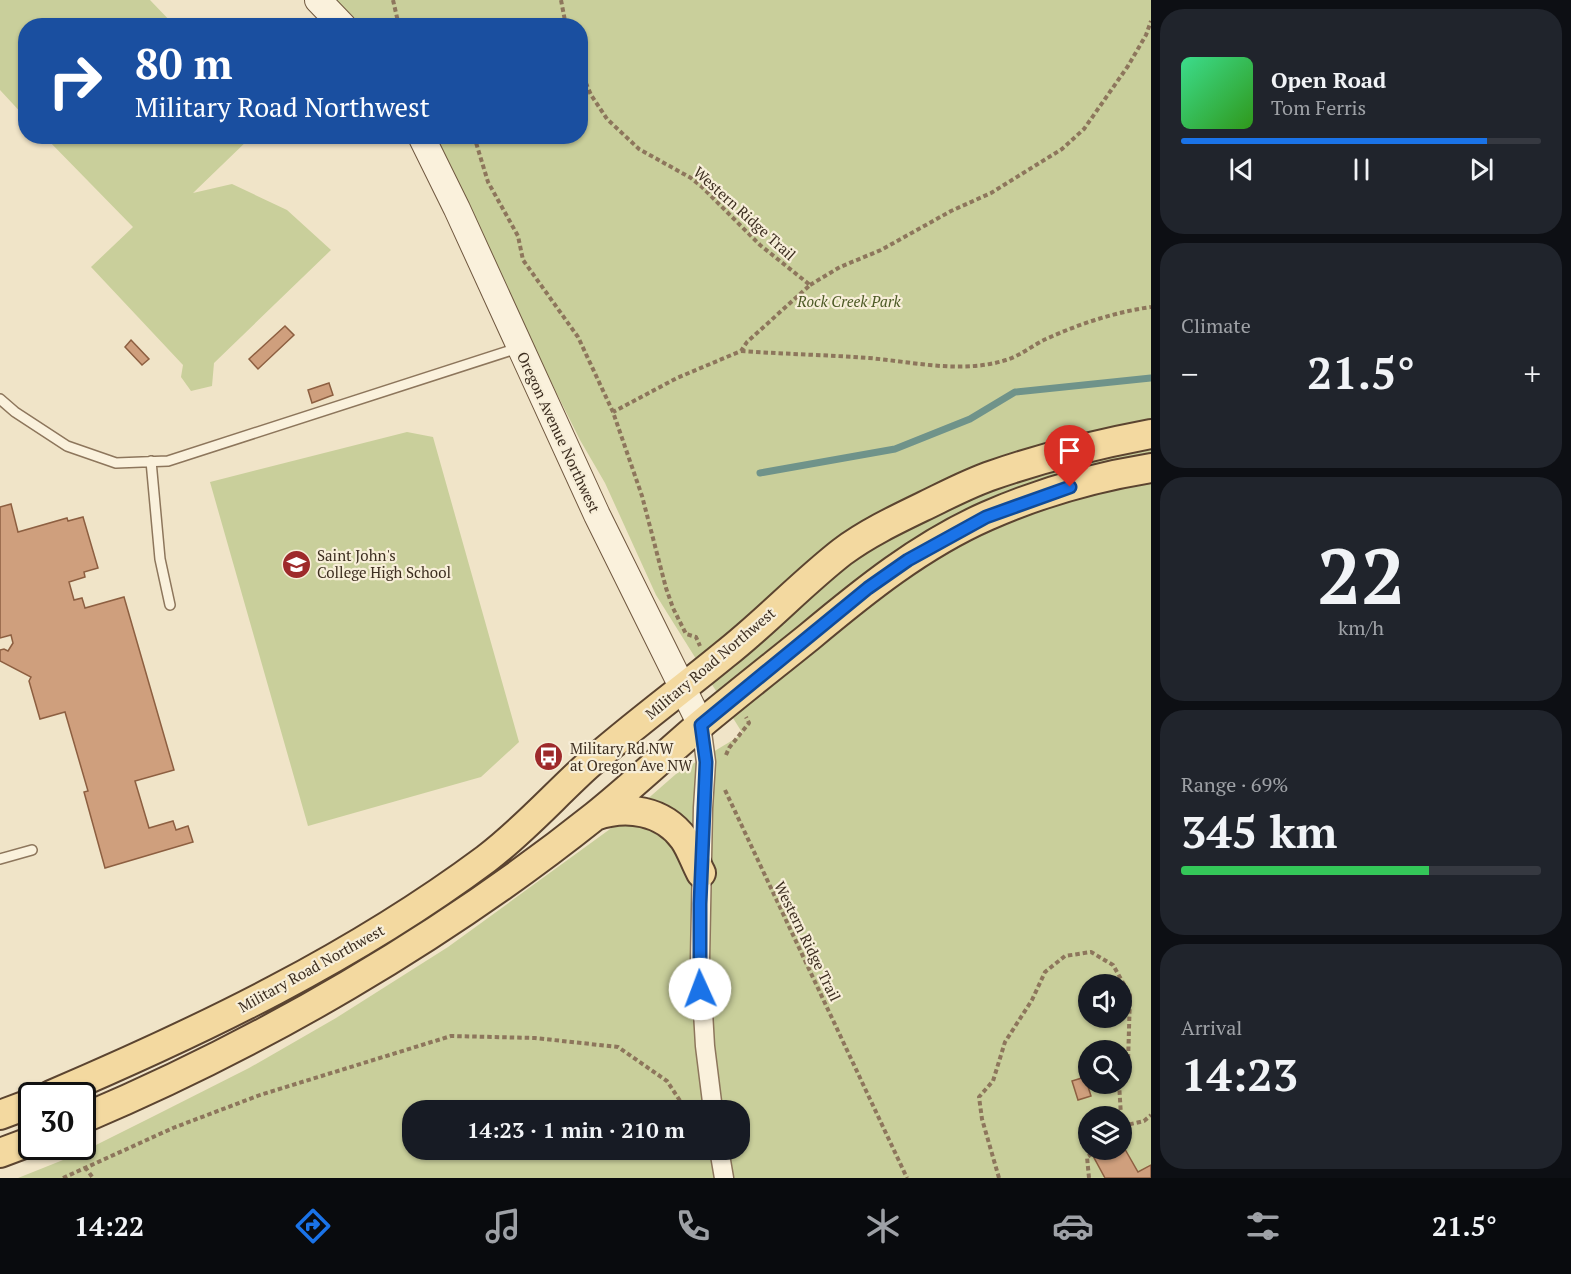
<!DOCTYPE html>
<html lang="en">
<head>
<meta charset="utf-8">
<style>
	:root { --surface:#171b24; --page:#20242c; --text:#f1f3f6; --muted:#9ea1a6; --line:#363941; --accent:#1a73e8 }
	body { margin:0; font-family:"PT Serif",serif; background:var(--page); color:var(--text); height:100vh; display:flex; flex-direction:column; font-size:22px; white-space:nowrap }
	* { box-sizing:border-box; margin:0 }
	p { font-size:20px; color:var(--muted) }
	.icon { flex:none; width:33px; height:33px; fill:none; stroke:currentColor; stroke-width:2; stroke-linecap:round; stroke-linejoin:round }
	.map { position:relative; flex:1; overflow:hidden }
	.drawer { display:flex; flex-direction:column; gap:9px; padding:9px; background:#0d0f14; width:420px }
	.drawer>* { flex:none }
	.hud { position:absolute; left:18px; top:18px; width:570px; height:126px; border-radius:24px; box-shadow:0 2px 4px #0004; background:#1a4fa0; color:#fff; overflow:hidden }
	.buttons { position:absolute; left:1078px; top:974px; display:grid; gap:12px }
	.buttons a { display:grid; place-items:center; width:54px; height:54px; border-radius:50%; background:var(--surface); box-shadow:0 2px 4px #0004; font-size:30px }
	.speed { position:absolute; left:18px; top:1082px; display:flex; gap:12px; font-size:30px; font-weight:700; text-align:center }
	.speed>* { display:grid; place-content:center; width:78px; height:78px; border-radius:50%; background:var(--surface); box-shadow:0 2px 4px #0004; line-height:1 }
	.speed .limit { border:3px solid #111; border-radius:9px; background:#fff; color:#111 }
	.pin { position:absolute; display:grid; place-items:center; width:51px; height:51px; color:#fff; margin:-62px -26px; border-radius:50% 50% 50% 0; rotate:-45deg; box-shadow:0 0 6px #0007 }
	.pin .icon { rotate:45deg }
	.me { position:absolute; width:66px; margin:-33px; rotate:358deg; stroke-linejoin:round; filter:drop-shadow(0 0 4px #0008) }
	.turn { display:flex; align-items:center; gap:21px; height:126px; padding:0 18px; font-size:27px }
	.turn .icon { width:78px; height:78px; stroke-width:2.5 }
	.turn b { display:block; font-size:42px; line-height:51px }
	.big { font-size:45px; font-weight:700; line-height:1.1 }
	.drawer .tile { flex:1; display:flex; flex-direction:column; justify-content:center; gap:9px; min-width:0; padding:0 21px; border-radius:24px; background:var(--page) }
	.drawer .dial { align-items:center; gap:0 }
	.dial b { font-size:78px; line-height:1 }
	.song { display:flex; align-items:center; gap:18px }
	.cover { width:72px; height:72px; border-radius:9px; background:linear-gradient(135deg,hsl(150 70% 55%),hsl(110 70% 35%)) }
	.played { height:6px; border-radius:3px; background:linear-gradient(90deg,var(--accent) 85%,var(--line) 85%) }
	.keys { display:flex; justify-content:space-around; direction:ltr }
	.heat { display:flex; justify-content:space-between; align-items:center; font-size:33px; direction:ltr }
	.charge { height:9px; border-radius:4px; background:linear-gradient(90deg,#34c759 69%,var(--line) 0) }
	.trip { position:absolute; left:402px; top:1100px; width:348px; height:60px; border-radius:24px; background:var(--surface); box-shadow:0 2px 4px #0004; font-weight:700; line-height:60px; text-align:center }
	.tab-bar { display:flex; height:96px; justify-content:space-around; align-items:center; background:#090b0e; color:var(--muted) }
	.tab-bar .icon { width:42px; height:42px }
	.tab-bar .on { color:var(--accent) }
	.tab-bar b { font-size:27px; color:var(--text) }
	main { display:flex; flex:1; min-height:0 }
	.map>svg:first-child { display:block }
</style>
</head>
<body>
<main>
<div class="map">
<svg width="1151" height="1178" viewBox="0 0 1151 1178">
	<rect width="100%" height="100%" fill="#f0e4c8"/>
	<!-- green -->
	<path fill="#c9cf9b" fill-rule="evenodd" d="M0 0H150L174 25 26 26 25 117 0 90Z
		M332 0H1151V1178H18L78 1154 154 1116 249 1068 336 1018 448 947 628 816 676 774 743 734 656 595 605 483 580 440 556 392 434 137 580 136V26L358 25ZM1089 984H1122V1017H1089ZM1089 1050H1122V1083H1089ZM412 1110H740V1149H412ZM1089 1116H1122V1149H1089Z
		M45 137H251L193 193 232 184 287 210 331 250 214 363 212 386 191 391 181 377 183 365 91 267 133 227Z
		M407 432 433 437 519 742 481 777 308 826 210 482Z"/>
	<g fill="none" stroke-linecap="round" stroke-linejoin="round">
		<!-- stream -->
		<path stroke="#6f938a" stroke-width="7" d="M760 473 895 449 970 419 1015 392 1151 378"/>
	</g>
	<!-- building -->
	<path fill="#cf9f7d" stroke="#8d5f41" stroke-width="1.5" d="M285 326 294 335 258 369 249 359Z
		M131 340 149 359 142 365 125 347Z
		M329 383 333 395 312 403 308 390Z
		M11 504 18 532 67 518 68 521 83 517 98 568 84 572 85 577 69 582 74 600 82 598 85 608 124 597 174 770 135 781 149 828 173 821 176 830 188 826 193 842 105 868 84 792 88 791 65 712 40 719 29 681 31 677 0 661V650L4 649 8 651 13 643 11 635 0 638V507Z
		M1085 1077 1091 1096 1078 1100 1072 1081Z
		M1122 1144 1138 1172 1151 1165V1178H1105L1092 1154 1101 1149H1122Z"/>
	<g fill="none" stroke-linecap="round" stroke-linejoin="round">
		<defs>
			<path id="lane" d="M0 399 15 412 67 446 116 463 168 461 518 348
				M151 461 160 559 170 605
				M0 859 32 850"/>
			<path id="street" d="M701 725 706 762 703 808 700 960 705 1046 713 1110
				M719 1149 724 1178"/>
			<path id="secondary" d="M318 0 343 26
				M421 136 457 209 597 515 701 725"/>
			<path id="primary" d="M595 816C626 805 663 810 684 839 691 849 695 862 701 873
				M51 1095C203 1030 353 958 486 859 523 831 553 797 587 766 631 727 679 692 724 655 765 623 801 584 842 552 866 534 895 520 922 507 945 496 969 483 993 475 1045 457 1098 444 1151 434
				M0 1115 32 1103
				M82 1119C262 1043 442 938 595 816 631 787 665 755 700 725 736 695 773 666 809 637 864 591 921 545 987 516 1039 493 1095 477 1151 468
				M0 1153 32 1141"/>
		</defs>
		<!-- lane casing -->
		<use href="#lane" stroke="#8d765c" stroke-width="12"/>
		<!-- street casing -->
		<use href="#street" stroke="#8d765c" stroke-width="21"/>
		<!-- secondary casing -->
		<use href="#secondary" stroke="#6f573f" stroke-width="28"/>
		<!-- primary casing -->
		<use href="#primary" stroke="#5b4430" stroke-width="32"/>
		<!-- path -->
		<path stroke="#8d765c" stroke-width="4" stroke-dasharray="4.5 3" stroke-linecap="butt" d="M393 0 399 26
			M561 0 566 26
			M580 69 591 95 607 119 639 149 691 178 702 187 760 245 810 285 747 342 741 351 677 378 613 412
			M474 136 488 182 518 236 523 260 578 337 613 412 642 496 666 588 673 608 686 634 696 637 700 646
			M810 285 840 267 881 250 951 211 991 193 1062 149 1084 129 1128 66 1146 35 1151 21
			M741 351C784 354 827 355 869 358 914 362 962 374 1006 360 1020 356 1033 345 1046 339 1079 324 1115 312 1151 307
			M726 755 729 748 749 723 746 717
			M725 790 907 1178
			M1119 1083 1121 1116
			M1122 1126 1144 1121 1151 1115
			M85 1167 93 1178
			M63 1178 173 1128 260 1095 451 1036 535 1038 618 1047 667 1081 686 1110
			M999 1178 982 1119 979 1097 993 1081 1005 1042 1032 1000 1045 972 1065 956 1091 952 1113 965 1130 995 1128 1063 1122 1076
			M1089 1178 1087 1157 1099 1149"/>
		<!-- lane -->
		<use href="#lane" stroke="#faf1dc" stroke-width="9"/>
		<!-- street -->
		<use href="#street" stroke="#faf1dc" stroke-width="18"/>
		<!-- secondary -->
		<use href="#secondary" stroke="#faf1dc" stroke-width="26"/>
		<!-- primary -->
		<use href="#primary" stroke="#f3d9a0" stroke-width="28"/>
	</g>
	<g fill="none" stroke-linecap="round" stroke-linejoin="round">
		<defs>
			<path id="route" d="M700 989V904L706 762 701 725 868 588 908 560 986 517 1070 487"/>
		</defs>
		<!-- route casing -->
		<use href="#route" stroke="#114b97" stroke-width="15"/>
		<!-- route -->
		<use href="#route" stroke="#1a73e8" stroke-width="10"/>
	</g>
	<!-- icons -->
	<defs>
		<symbol id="school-disc" viewBox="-11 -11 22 22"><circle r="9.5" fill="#9e2a2b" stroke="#f7eed8"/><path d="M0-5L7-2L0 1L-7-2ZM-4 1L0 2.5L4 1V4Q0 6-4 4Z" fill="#fff"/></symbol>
		<symbol id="bus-disc" viewBox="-11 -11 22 22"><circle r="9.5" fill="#9e2a2b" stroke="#f7eed8"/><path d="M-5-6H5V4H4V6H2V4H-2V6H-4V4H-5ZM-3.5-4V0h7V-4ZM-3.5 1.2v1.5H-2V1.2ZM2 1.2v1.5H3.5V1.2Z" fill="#fff"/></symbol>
	</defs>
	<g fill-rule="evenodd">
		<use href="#school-disc" x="280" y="548" width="33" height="33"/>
		<use href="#bus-disc" x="532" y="740" width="33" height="33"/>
	</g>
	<g text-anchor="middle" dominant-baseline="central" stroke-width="4.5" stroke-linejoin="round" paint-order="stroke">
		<!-- street labels -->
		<g font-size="15" fill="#3d2e20" stroke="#f7eed8">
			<text transform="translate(745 213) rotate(42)">Western Ridge Trail</text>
			<text transform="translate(559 432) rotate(65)">Oregon Avenue Northwest</text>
			<text transform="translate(710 663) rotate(-40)">Military Road Northwest</text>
			<text transform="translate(808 941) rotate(64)">Western Ridge Trail</text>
			<text transform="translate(311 968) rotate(-29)">Military Road Northwest</text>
		</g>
		<!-- park labels -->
		<g font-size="15" font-style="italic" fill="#4d5a26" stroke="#f7eed8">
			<text x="849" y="301">Rock Creek Park</text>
		</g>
		<!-- poi labels -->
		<g font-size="15" fill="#3d2e20" stroke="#f7eed8" text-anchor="start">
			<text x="317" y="555">Saint John's<tspan x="317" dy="17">College High School</tspan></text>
			<text x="570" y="748">Military Rd NW<tspan x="570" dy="17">at Oregon Ave NW</tspan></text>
		</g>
	</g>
</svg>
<div class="buttons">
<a><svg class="icon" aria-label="sound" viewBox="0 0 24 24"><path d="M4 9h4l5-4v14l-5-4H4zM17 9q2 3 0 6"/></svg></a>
<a><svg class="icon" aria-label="search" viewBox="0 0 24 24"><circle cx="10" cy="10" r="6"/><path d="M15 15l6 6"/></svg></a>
<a><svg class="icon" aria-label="layers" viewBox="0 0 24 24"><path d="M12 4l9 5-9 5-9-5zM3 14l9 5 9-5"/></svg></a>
</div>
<div class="speed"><div class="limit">30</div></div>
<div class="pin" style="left:1070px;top:487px;background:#d93025"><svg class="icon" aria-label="arrive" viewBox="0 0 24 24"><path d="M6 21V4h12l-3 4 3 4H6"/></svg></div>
<svg class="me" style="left:700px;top:989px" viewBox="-20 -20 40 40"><circle r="19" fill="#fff"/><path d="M0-13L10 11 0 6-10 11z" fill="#1a73e8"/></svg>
<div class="trip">14:23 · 1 min · 210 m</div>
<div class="hud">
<div class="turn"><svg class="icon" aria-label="right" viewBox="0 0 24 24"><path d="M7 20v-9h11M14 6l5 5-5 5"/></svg><div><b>80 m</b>Military Road Northwest</div></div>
</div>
</div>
<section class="drawer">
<div class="tile">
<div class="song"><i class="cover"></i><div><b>Open Road</b><p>Tom Ferris</p></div></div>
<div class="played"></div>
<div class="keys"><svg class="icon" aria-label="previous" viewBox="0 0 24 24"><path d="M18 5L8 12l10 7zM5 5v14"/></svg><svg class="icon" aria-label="pause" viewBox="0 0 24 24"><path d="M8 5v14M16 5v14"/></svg><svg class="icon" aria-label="next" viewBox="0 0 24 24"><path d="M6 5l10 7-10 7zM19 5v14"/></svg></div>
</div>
<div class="tile"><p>Climate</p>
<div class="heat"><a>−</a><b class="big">21.5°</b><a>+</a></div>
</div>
<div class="tile dial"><b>22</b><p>km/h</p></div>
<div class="tile"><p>Range · 69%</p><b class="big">345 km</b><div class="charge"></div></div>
<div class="tile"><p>Arrival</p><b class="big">14:23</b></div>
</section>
</main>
<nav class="tab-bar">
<b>14:22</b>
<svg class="icon on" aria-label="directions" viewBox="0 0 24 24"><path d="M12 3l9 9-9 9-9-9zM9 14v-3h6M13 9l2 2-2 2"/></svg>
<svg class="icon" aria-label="music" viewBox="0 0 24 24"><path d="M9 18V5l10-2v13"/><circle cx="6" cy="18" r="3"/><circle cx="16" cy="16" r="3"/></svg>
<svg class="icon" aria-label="phone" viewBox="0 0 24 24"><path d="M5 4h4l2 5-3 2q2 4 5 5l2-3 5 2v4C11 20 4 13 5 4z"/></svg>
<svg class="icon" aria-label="climate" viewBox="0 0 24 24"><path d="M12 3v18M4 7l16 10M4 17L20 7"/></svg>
<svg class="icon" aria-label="car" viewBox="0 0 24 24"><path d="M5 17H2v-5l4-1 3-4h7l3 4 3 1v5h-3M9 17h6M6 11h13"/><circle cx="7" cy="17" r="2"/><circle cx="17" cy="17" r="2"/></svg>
<svg class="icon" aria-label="filters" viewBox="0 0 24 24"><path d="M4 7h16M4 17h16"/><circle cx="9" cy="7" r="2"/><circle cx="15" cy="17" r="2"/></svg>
<b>21.5°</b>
</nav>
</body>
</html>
